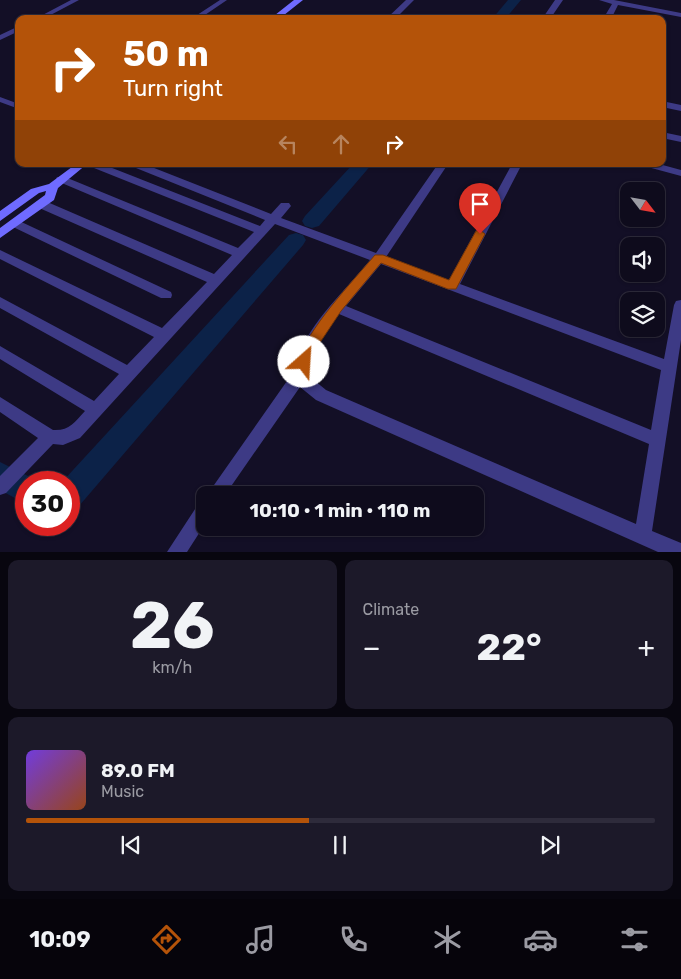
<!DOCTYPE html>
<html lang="en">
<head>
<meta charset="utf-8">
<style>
	:root { --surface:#0e0b1c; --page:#1c1929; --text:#f1f3f6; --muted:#9b9ba3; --line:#2e2b3b; --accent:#b45309 }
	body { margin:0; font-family:Rubik,sans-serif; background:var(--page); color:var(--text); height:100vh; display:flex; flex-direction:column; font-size:19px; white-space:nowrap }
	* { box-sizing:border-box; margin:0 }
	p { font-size:16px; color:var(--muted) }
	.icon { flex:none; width:28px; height:28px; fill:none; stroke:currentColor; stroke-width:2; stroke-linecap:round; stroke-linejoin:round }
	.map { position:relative; height:552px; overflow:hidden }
	.details { display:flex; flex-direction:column; gap:8px; padding:8px; background:#08060f; flex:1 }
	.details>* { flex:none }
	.hud { position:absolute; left:15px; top:15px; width:651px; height:152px; border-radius:10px; box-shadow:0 1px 4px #0004,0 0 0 1px var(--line); background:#b45309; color:#fff; overflow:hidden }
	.needle { width:32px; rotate:121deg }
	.fabs { position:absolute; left:620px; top:182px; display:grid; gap:10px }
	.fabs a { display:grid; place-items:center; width:45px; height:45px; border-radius:10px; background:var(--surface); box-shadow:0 1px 4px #0004,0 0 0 1px var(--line); font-size:25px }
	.speed { position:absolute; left:15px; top:471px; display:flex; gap:10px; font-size:25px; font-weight:700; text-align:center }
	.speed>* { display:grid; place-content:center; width:65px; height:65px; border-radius:50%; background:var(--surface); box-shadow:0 1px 4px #0004,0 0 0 1px var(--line); line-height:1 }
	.speed .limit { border:8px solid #d22; background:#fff; color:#111 }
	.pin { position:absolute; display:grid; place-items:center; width:42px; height:42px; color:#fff; margin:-51px -21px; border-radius:50% 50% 50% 0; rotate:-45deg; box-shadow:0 0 5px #0007 }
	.pin .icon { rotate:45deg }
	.me { position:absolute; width:55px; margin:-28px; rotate:26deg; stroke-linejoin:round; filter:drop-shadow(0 0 4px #0008) }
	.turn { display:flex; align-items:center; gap:18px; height:105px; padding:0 25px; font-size:22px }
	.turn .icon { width:65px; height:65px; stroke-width:2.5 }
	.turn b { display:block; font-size:35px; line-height:42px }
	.lanes { display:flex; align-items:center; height:48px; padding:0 25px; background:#0003; justify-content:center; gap:25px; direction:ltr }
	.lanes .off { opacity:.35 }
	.big { font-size:38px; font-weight:700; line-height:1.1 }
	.details .card { flex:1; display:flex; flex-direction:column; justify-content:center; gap:8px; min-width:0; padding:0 18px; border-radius:10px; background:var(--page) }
	.details .dial { align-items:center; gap:0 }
	.dial b { font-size:65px; line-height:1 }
	.song { display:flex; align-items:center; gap:15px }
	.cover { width:60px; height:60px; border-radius:8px; background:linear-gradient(135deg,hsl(260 70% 55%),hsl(20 70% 35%)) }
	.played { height:5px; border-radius:2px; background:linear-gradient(90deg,var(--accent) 45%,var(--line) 45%) }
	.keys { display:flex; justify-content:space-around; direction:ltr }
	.heat { display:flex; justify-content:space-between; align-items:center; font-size:28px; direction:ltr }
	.details .tiles { flex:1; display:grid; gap:8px; grid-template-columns:1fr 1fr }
	.card:last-child { grid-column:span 2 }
	.trip { position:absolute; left:196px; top:486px; width:288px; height:50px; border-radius:10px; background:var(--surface); box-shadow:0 1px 4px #0004,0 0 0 1px var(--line); font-weight:700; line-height:50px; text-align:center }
	.menu { display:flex; height:80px; justify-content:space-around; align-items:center; background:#06040b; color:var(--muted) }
	.menu .icon { width:35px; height:35px }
	.menu .selected { color:var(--accent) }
	.menu b { font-size:22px; color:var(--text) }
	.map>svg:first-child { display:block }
</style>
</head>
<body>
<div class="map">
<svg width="681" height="552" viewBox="0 0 681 552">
	<rect width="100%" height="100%" fill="#130f26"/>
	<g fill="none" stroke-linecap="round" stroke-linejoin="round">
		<!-- canal -->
		<path fill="#0c2248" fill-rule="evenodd" d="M508 0H521L505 19H492Z
			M353 164H372L319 226 312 228 305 226 302 221 305 216Z
			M296 233 303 235 306 240 303 245 79 506 69 510V482H62L289 235Z
			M0 462 36 480 37 482H26V504L0 490Z"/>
		<!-- service -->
		<path fill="#3d3a85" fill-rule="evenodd" d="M71 0H79L43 19H35Z
			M220 0H227L199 19H191Z
			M19 26V31L0 40V35Z
			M0 97 19 104V109L0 102Z"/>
		<!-- minor -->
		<path fill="#3d3a85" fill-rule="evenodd" d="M406 0H414L395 19H386Z
			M555 0H563L550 19H542Z
			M599 0H614L681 13V17L618 5 611 19H603L612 4Z
			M662 101 681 105V111L662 107Z
			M662 132 681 136V142L662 138Z
			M88 164H102L260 226 265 220 131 166 130 164H144L271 214 281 203H289L291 206 281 218 376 253 438 164H448L386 257 449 280 512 164H522L460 284 664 359 674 305 676 301 681 300V340L652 531 681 543V552H658L316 400 300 387 225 495H207L294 371C303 327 343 294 370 260L275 224 80 438 63 445 53 444 6 493 0 495V476L38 438 0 412V397L53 430C69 431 74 423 85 411L0 359V346L94 401 119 374 0 308V297L127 365 154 337 0 259V250L162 328 207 282 37 207 35 204 37 201H45L214 274 232 255 57 181 56 179 57 177H65L238 248 254 232 89 166ZM381 264 661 370 651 430 346 306ZM339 314 649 444 636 524 326 390 309 376C306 354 327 331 339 314Z
			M223 164H234L227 168 223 167Z
			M643 164H659L681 170V176L644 166Z
			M15 219 171 292 172 295 171 298H161L11 226 9 223 11 220Z
			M205 501V524L187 552H167L199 503Z"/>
		<!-- secondary -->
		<path fill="#6f6bff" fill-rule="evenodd" d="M294 0H303L279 19H270Z
			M76 164H87L58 188 54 200 0 238V228L45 195 46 191 39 193 0 221V211L31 189 49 184Z"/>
	</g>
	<!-- route -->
	<path fill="#b45309" stroke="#753606" d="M480 230 485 234 456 289H448L381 263 341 311 313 353 309 366 304 368 299 366 298 362C306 330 353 281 375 255H383L449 280 476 231Z"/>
</svg>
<div class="fabs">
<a><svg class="needle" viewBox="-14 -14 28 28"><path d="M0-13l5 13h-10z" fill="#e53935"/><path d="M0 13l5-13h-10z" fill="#9b9ba3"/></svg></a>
<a><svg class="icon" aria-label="sound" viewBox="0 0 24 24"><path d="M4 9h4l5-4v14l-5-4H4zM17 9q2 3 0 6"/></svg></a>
<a><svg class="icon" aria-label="layers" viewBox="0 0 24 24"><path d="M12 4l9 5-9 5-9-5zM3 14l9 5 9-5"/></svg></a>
</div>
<div class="speed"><div class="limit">30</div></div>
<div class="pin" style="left:480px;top:234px;background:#d93025"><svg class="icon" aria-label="arrive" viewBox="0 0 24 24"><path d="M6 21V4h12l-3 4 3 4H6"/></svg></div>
<svg class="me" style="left:304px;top:362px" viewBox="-20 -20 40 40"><circle r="19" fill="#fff"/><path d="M0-13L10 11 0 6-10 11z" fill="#b45309"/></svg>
<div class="trip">10:10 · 1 min · 110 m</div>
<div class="hud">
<div class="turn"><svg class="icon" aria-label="right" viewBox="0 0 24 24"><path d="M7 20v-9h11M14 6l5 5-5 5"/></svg><div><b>50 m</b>Turn right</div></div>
<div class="lanes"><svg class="icon off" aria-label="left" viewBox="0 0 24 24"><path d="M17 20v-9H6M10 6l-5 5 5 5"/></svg><svg class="icon off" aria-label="ahead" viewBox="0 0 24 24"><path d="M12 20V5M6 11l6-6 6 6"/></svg><svg class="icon" aria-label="right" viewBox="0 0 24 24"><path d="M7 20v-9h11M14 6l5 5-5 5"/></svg></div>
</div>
</div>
<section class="details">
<div class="tiles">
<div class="card dial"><b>26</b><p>km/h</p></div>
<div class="card"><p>Climate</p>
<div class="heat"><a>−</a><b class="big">22°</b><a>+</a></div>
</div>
<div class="card">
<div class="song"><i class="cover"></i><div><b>89.0 FM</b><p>Music</p></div></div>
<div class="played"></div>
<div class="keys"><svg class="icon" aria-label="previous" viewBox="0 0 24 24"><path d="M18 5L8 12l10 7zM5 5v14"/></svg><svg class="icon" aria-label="pause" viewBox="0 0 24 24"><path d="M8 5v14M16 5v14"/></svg><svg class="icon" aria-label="next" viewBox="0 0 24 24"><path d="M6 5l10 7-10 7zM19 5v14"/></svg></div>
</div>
</div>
</section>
<nav class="menu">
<b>10:09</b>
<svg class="icon selected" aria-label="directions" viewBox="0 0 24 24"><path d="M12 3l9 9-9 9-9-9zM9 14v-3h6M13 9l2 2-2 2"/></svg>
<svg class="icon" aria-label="music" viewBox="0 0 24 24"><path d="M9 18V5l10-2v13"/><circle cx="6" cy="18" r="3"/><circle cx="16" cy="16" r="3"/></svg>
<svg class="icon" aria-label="phone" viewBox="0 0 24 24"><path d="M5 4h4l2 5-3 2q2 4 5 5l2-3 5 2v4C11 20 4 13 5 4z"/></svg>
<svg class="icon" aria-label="climate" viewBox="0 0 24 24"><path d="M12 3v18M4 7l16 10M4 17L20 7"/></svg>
<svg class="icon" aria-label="car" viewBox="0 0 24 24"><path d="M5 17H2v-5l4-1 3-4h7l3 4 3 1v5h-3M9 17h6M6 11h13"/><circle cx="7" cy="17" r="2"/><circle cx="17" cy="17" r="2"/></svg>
<svg class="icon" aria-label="filters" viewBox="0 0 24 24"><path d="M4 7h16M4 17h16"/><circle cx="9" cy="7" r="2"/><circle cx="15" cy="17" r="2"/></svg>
</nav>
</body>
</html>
